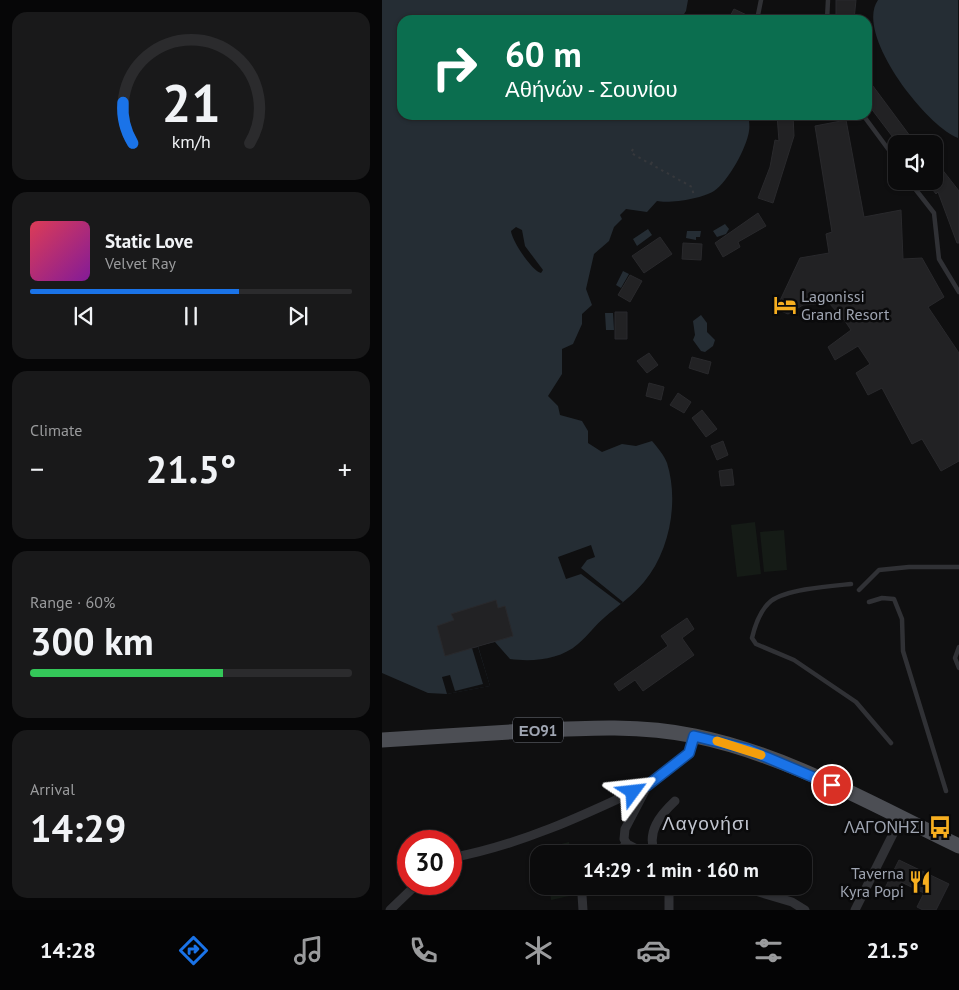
<!DOCTYPE html>
<html lang="en">
<head>
<meta charset="utf-8">
<style>
	:root { --surface:#0b0b0c; --page:#19191a; --text:#f1f3f6; --muted:#9a9b9d; --line:#2b2b2d; --accent:#1a73e8 }
	body { margin:0; font-family:"PT Sans",sans-serif; background:var(--page); color:var(--text); height:100vh; display:flex; flex-direction:column; font-size:19px; white-space:nowrap }
	* { box-sizing:border-box; margin:0 }
	p { font-size:16px; color:var(--muted) }
	.icon { flex:none; width:28px; height:28px; fill:none; stroke:currentColor; stroke-width:2; stroke-linecap:round; stroke-linejoin:round }
	.map { position:relative; flex:1; overflow:hidden }
	.details { display:flex; flex-direction:column; gap:12px; padding:12px; background:#060607; width:382px }
	.details>* { flex:none }
	.top-card { position:absolute; left:15px; top:15px; width:475px; height:105px; border-radius:15px; box-shadow:0 1px 4px #0004,0 0 0 1px var(--line); background:#0b6e4f; color:#fff; overflow:hidden }
	.controls { position:absolute; left:506px; top:135px; display:grid; gap:10px }
	.controls a { display:grid; place-items:center; width:55px; height:55px; border-radius:10px; background:var(--surface); box-shadow:0 1px 4px #0004,0 0 0 1px var(--line); font-size:25px }
	.speed { position:absolute; left:15px; top:830px; display:flex; gap:10px; font-size:25px; font-weight:700; text-align:center }
	.speed>* { display:grid; place-content:center; width:65px; height:65px; border-radius:50%; background:var(--surface); box-shadow:0 1px 4px #0004,0 0 0 1px var(--line); line-height:1 }
	.speed .limit { border:8px solid #d22; background:#fff; color:#111 }
	.pin { position:absolute; display:grid; place-items:center; width:42px; height:42px; color:#fff; margin:-21px; border:2px solid #fff; border-radius:50%; box-shadow:0 1px 5px #0007 }
	.me { position:absolute; width:55px; margin:-28px; rotate:60deg; stroke-linejoin:round; filter:drop-shadow(0 0 4px #0008) }
	.turn { display:flex; align-items:center; gap:18px; height:105px; padding:0 25px; font-size:22px }
	.turn .icon { width:65px; height:65px; stroke-width:2.5 }
	.turn b { display:block; font-size:35px; line-height:42px }
	.big { font-size:38px; font-weight:700; line-height:1.1 }
	.details .tile { flex:1; display:flex; flex-direction:column; justify-content:center; gap:8px; min-width:0; padding:0 18px; border-radius:15px; background:var(--page) }
	.details .dial { align-items:center; gap:0 }
	.dial svg { height:130px; overflow:visible; fill:none; stroke:var(--line); stroke-width:7; stroke-linecap:round; text-anchor:middle }
	.dial text { fill:var(--text); stroke:none }
	.song { display:flex; align-items:center; gap:15px }
	.cover { width:60px; height:60px; border-radius:8px; background:linear-gradient(135deg,hsl(350 70% 55%),hsl(290 70% 35%)) }
	.played { height:5px; border-radius:2px; background:linear-gradient(90deg,var(--accent) 65%,var(--line) 65%) }
	.keys { display:flex; justify-content:space-around; direction:ltr }
	.heat { display:flex; justify-content:space-between; align-items:center; font-size:28px; direction:ltr }
	.charge { height:8px; border-radius:4px; background:linear-gradient(90deg,#34c759 60%,var(--line) 0) }
	.trip { position:absolute; left:148px; top:845px; width:282px; height:50px; border-radius:15px; background:var(--surface); box-shadow:0 1px 4px #0004,0 0 0 1px var(--line); font-weight:700; line-height:50px; text-align:center }
	.dock { display:flex; height:80px; justify-content:space-around; align-items:center; background:#040405; color:var(--muted) }
	.dock .icon { width:35px; height:35px }
	.dock .current { color:var(--accent) }
	.dock b { font-size:22px; color:var(--text) }
	main { display:flex; flex:1; min-height:0 }
	.map>svg:first-child { display:block }
</style>
</head>
<body>
<main>
<section class="details">
<div class="tile dial"><svg viewBox="0 0 100 80">
<path d="M14 69A42 42 0 1 1 86 69"/>
<path d="M14 69A42 42 0 0 1 8 44" stroke="#1a73e8"/>
<text x="50" y="56" font-size="32" font-weight="700">21</text>
<text x="50" y="72" font-size="11">km/h</text>
</svg></div>
<div class="tile">
<div class="song"><i class="cover"></i><div><b>Static Love</b><p>Velvet Ray</p></div></div>
<div class="played"></div>
<div class="keys"><svg class="icon" aria-label="previous" viewBox="0 0 24 24"><path d="M18 5L8 12l10 7zM5 5v14"/></svg><svg class="icon" aria-label="pause" viewBox="0 0 24 24"><path d="M8 5v14M16 5v14"/></svg><svg class="icon" aria-label="next" viewBox="0 0 24 24"><path d="M6 5l10 7-10 7zM19 5v14"/></svg></div>
</div>
<div class="tile"><p>Climate</p>
<div class="heat"><a>−</a><b class="big">21.5°</b><a>+</a></div>
</div>
<div class="tile"><p>Range · 60%</p><b class="big">300 km</b><div class="charge"></div></div>
<div class="tile"><p>Arrival</p><b class="big">14:29</b></div>
</section>
<div class="map">
<svg width="577" height="910" viewBox="0 0 577 910">
	<rect width="100%" height="100%" fill="#0f0f10"/>
	<!-- green -->
	<path fill="#151b16" d="M373 522 379 574 355 577 349 525Z
		M402 530 405 570 382 572 378 532Z
		M187 842 189 854H161V849Z
		M167 886H194L196 894 169 900Z"/>
	<!-- water -->
	<path fill="#252d34" fill-rule="evenodd" d="M0 0H306L304 11 298 20H20V115H366C367 120 368 126 367 131 365 147 346 182 332 191 322 198 288 204 275 201L265 212 244 209 238 215 240 219 232 227 227 241 212 254 204 289 210 305 200 314V324L191 344 180 349V374L166 396 176 406 178 415 200 421 206 431V443L220 452 240 444 254 446 270 441C275 447 282 455 285 463 297 501 288 551 262 582 251 595 236 606 223 617 213 625 206 636 196 644 178 660 150 662 128 659L113 642 96 646 108 686 65 694 46 693 0 673ZM134 227 140 230 143 246 161 270 159 273C150 271 130 241 129 231Z
		M496 0H576V138C544 126 472 34 496 0Z
		M343 224 347 229 344 234 335 237 331 231Z
		M266 229 270 235 255 246 251 239Z
		M305 231H319L318 237H314V240L304 238Z
		M241 271 247 274 239 288 234 285Z
		M223 313H231L232 330H224Z
		M319 315 325 323V332L333 340 331 346 323 352 319 351 311 340 313 335 311 321Z"/>
	<!-- pier -->
	<path fill="#0f0f10" d="M209 545 213 557 205 560 199 568 241 602 239 604 199 574 184 579 176 557Z
		M96 647 108 686 65 694 60 677 68 675 73 691 101 684 90 648Z"/>
	<!-- building -->
	<path fill="#222224" stroke="#29292c" d="M454 0H474L472 20H454Z
		M352 9 371 18V20H346Z
		M485 78 534 144H516L485 103Z
		M395 115H411L412 136 391 203 376 198 388 167 393 140 397 141Z
		M464 120 482 217 519 210 521 259 540 258 562 297 546 307 577 353V461L559 471 540 439 530 444 500 388 486 395 474 373 488 364 476 346 453 360 446 347 469 330 463 321 447 303 421 305 406 314 394 309 418 258 447 253 444 234 450 232 433 126Z
		M552 159 577 191V243H575L556 192 554 194 544 181H552Z
		M376 213 384 226 356 242 358 247 341 257 333 243Z
		M278 237 290 254 262 273 250 256Z
		M301 243 320 244 319 260 300 259Z
		M248 275 260 281 248 302 236 295Z
		M233 312H245V339H233Z
		M267 353 276 365 265 373 255 361Z
		M310 357 329 362 326 374 307 368Z
		M267 383 282 387 279 400 264 396Z
		M296 393 309 402 302 413 288 405Z
		M320 410 335 429 324 437 310 418Z
		M341 441 346 455 335 460 329 446Z
		M350 469 352 485 339 486 337 471Z
		M114 600 116 608 123 606 131 636 63 656 55 626 72 620 69 614Z
		M305 618 312 629 300 638 312 655 261 691 253 680 237 691 232 684 286 646 279 636Z
		M517 860 567 884 554 910H541L535 907 542 893 519 882 511 899 500 894Z"/>
	<g fill="none" stroke-linecap="round" stroke-linejoin="round">
		<!-- path -->
		<path stroke="#36383c" stroke-width="2" stroke-dasharray="2.5 4" stroke-linecap="butt" d="M251 149 249 153 310 187 312 197
			M269 164 272 159"/>
		<!-- service -->
		<path stroke="#303135" stroke-width="4.5" d="M375 20 379 0
			M445 20 446 0
			M481 115 515 161
			M527 181 552 213 557 259 577 292
			M469 584C449 586 405 589 389 601 378 610 373 625 370 638L374 644 412 660 474 702 509 743
			M477 590 497 570 527 567H577
			M487 602 500 598 512 599 520 619 521 651 564 791
			M577 647 573 658 577 668"/>
		<!-- minor -->
		<path stroke="#303135" stroke-width="9" d="M233 854 245 844
			M264 854 245 844 242 839 243 829 266 785 307 753 312 736
			M273 854C264 832 278 815 293 801
			M69 858C141 844 200 816 266 785
			M357 886 410 902 423 910
			M8 910 35 884
			M201 910 200 895 203 886
			M287 910V886
			M473 910 519 818"/>
		<!-- primary -->
		<path stroke="#4c4e54" stroke-width="15" d="M0 740C48 737 95 734 143 731 199 728 257 724 313 736 406 755 491 805 577 846"/>
	</g>
	<g fill="none" stroke-linecap="round" stroke-linejoin="round">
		<defs>
			<path id="route" d="M251 792 266 785 307 753 312 736 365 749 450 785"/>
		</defs>
		<!-- route casing -->
		<use href="#route" stroke="#114b97" stroke-width="12"/>
		<!-- route -->
		<use href="#route" stroke="#1a73e8" stroke-width="9"/>
		<!-- slow -->
		<path stroke="#f59e0b" stroke-width="9" d="M335 741 379 755"/>
	</g>
	<!-- icons -->
	<defs>
		<symbol id="hotel-bare" viewBox="-9 -9 18 18"><path d="M-6-4.5h1.5V1H6V5H4.5V3h-9V5H-6ZM-4 0a1.8 1.8 0 1 1 3.6 0ZM.5 0V-2.5h3Q6-2.5 6 0Z" fill="#f7af20" stroke="#0a0a0b" stroke-width="2.5" paint-order="stroke"/></symbol>
		<symbol id="bus-bare" viewBox="-9 -9 18 18"><path d="M-5-6H5V4H4V6H2V4H-2V6H-4V4H-5ZM-3.5-4V0h7V-4ZM-3.5 1.2v1.5H-2V1.2ZM2 1.2v1.5H3.5V1.2Z" fill="#f7af20" stroke="#0a0a0b" stroke-width="2.5" paint-order="stroke"/></symbol>
		<symbol id="restaurant-bare" viewBox="-9 -9 18 18"><path d="M-5-6h1v4h1v-4h1v4h1v-4h1v5L-1.5 .5V6h-2V.5L-5-1ZM5-6V6H3V1.5H1.5Q1.5-4 5-6Z" fill="#f7af20" stroke="#0a0a0b" stroke-width="2.5" paint-order="stroke"/></symbol>
	</defs>
	<g fill-rule="evenodd">
		<use href="#hotel-bare" x="387" y="289" width="32" height="32"/>
		<use href="#bus-bare" x="542" y="811" width="32" height="32"/>
		<use href="#restaurant-bare" x="522" y="866" width="32" height="32"/>
	</g>
	<g text-anchor="middle" dominant-baseline="central" stroke-width="5" stroke-linejoin="round" paint-order="stroke">
		<!-- shield labels -->
		<rect fill="#0a0a0b" stroke="#727680" stroke-width="1" x="131" y="717.5" width="50" height="25" rx="4"/>
		<g font-size="15" font-weight="bold" fill="#9fa5b2">
			<text x="156" y="730">ΕΟ91</text>
		</g>
		<!-- poi labels -->
		<g font-size="16" fill="#9fa5b2" stroke="#0a0a0b" text-anchor="end">
			<text x="419" y="296" text-anchor="start">Lagonissi<tspan x="419" dy="18">Grand Resort</tspan></text>
			<text x="542" y="827">ΛΑΓΟΝΗΣΙ</text>
			<text x="522" y="873">Taverna<tspan x="522" dy="18">Kyra Popi</tspan></text>
		</g>
		<!-- quarter labels -->
		<g font-size="19" letter-spacing="1" fill="#c0c4ce" stroke="#0a0a0b">
			<text x="324" y="823">Λαγονήσι</text>
		</g>
	</g>
</svg>
<div class="controls">
<a><svg class="icon" aria-label="sound" viewBox="0 0 24 24"><path d="M4 9h4l5-4v14l-5-4H4zM17 9q2 3 0 6"/></svg></a>
</div>
<div class="speed"><div class="limit">30</div></div>
<div class="pin" style="left:450px;top:785px;background:#d93025"><svg class="icon" aria-label="arrive" viewBox="0 0 24 24"><path d="M6 21V4h12l-3 4 3 4H6"/></svg></div>
<svg class="me" style="left:251px;top:792px" viewBox="-20 -20 40 40"><path d="M0-17L14 15 0 8-14 15z" fill="#1a73e8" stroke="#fff" stroke-width="4"/></svg>
<div class="trip">14:29 · 1 min · 160 m</div>
<div class="top-card">
<div class="turn"><svg class="icon" aria-label="right" viewBox="0 0 24 24"><path d="M7 20v-9h11M14 6l5 5-5 5"/></svg><div><b>60 m</b>Αθήνών - Σουνίου</div></div>
</div>
</div>
</main>
<nav class="dock">
<b>14:28</b>
<svg class="icon current" aria-label="directions" viewBox="0 0 24 24"><path d="M12 3l9 9-9 9-9-9zM9 14v-3h6M13 9l2 2-2 2"/></svg>
<svg class="icon" aria-label="music" viewBox="0 0 24 24"><path d="M9 18V5l10-2v13"/><circle cx="6" cy="18" r="3"/><circle cx="16" cy="16" r="3"/></svg>
<svg class="icon" aria-label="phone" viewBox="0 0 24 24"><path d="M5 4h4l2 5-3 2q2 4 5 5l2-3 5 2v4C11 20 4 13 5 4z"/></svg>
<svg class="icon" aria-label="climate" viewBox="0 0 24 24"><path d="M12 3v18M4 7l16 10M4 17L20 7"/></svg>
<svg class="icon" aria-label="car" viewBox="0 0 24 24"><path d="M5 17H2v-5l4-1 3-4h7l3 4 3 1v5h-3M9 17h6M6 11h13"/><circle cx="7" cy="17" r="2"/><circle cx="17" cy="17" r="2"/></svg>
<svg class="icon" aria-label="filters" viewBox="0 0 24 24"><path d="M4 7h16M4 17h16"/><circle cx="9" cy="7" r="2"/><circle cx="15" cy="17" r="2"/></svg>
<b>21.5°</b>
</nav>
</body>
</html>
